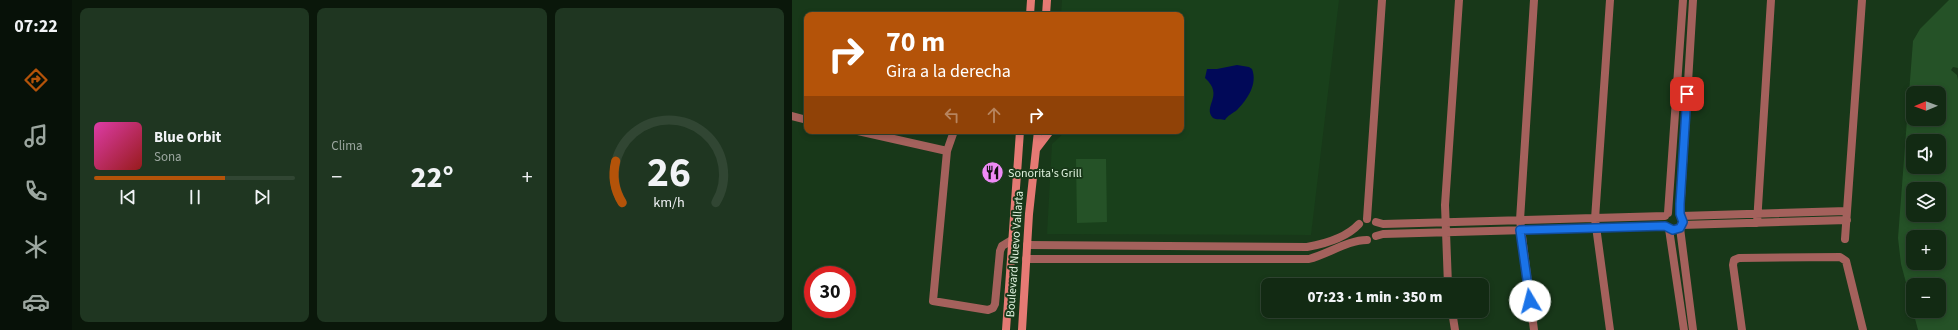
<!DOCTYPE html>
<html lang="es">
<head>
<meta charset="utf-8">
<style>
	:root { --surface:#122a13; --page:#1f3621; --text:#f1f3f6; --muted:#9ca7a0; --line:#314633; --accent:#b45309 }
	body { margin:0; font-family:"Source Sans 3",sans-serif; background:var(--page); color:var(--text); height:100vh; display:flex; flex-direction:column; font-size:15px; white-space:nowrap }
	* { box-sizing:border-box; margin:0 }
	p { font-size:13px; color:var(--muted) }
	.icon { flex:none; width:22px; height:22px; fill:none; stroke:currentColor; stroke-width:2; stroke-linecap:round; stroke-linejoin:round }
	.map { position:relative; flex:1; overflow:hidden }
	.sheet { display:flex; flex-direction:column; gap:8px; padding:8px; background:#0a170a; width:720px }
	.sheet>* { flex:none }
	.guide { position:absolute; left:12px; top:12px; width:380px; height:122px; border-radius:8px; box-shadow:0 2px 6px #0003,0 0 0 1px var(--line); background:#b45309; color:#fff; overflow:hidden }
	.needle { width:26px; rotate:269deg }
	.buttons { position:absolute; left:1114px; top:86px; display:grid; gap:8px }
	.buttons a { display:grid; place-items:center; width:40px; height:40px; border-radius:8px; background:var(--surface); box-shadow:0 2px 6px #0003,0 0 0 1px var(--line); font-size:20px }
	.speed { position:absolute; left:12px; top:266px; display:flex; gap:8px; font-size:20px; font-weight:700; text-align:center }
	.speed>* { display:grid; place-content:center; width:52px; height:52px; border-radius:50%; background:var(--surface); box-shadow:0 2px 6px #0003,0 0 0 1px var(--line); line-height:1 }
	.speed .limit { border:6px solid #d22; background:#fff; color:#111 }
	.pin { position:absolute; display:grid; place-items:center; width:34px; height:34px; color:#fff; margin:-17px; border-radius:8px; box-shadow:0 2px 6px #0006 }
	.me { position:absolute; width:44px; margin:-22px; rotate:352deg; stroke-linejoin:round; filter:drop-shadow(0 0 3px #0008) }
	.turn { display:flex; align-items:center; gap:14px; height:84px; padding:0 16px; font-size:18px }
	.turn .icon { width:52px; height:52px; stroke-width:2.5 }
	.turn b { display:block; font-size:28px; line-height:34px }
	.lanes { display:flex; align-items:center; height:38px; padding:0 16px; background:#0003; justify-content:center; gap:20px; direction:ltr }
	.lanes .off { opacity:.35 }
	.big { font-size:30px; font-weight:800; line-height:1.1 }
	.sheet .card { flex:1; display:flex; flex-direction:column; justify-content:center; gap:6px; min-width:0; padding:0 14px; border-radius:8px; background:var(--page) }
	.sheet .dial { align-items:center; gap:0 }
	.dial svg { height:104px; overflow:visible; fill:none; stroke:var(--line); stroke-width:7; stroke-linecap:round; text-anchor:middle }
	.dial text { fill:var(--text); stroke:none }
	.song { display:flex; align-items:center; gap:12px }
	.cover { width:48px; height:48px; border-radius:6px; background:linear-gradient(135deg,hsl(320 70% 55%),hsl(0 70% 35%)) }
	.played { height:4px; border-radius:2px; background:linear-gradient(90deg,var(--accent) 65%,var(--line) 65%) }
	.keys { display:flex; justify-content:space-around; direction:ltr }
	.heat { display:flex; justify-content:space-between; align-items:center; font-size:22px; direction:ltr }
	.sheet .tiles { flex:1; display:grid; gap:8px; grid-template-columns:repeat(3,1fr) }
	.trip { position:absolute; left:469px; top:278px; width:228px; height:40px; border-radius:8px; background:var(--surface); box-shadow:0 2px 6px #0003,0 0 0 1px var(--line); font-weight:800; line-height:40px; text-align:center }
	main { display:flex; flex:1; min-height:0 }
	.tabs { display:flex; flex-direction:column; width:72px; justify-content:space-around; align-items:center; background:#071108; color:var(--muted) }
	.tabs .icon { width:28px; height:28px }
	.tabs .active { color:var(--accent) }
	.tabs b { font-size:18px; color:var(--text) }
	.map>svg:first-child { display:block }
</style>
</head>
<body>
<main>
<nav class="tabs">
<b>07:22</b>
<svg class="icon active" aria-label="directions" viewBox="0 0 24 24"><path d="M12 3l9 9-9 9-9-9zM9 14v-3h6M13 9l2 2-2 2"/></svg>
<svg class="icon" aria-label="music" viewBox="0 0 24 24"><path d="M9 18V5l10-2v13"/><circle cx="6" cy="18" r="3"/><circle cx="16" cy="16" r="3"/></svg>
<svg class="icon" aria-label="phone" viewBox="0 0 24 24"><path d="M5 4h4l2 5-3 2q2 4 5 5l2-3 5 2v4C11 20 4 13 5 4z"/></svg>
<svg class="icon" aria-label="climate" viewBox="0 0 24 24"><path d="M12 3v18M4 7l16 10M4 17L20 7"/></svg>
<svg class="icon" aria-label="car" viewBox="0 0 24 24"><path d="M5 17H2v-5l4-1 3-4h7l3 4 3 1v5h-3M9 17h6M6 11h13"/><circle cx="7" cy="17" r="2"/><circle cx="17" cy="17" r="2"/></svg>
</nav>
<section class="sheet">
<div class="tiles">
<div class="card">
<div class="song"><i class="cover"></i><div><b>Blue Orbit</b><p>Sona</p></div></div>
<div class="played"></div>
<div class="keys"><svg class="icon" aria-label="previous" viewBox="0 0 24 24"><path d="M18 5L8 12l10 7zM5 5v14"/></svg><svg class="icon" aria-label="pause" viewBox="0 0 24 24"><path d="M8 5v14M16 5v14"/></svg><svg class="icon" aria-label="next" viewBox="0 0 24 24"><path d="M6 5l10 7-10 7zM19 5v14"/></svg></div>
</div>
<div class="card"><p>Clima</p>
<div class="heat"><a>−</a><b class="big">22°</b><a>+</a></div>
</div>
<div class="card dial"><svg viewBox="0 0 100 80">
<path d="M14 69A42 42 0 1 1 86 69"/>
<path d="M14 69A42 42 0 0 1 9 37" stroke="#b45309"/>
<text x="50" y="56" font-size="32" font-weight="700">26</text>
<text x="50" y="72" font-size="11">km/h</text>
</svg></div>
</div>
</section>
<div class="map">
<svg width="1166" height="330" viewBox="0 0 1166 330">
	<rect width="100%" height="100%" fill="#183819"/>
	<!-- built -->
	<path fill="#19401b" d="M270 0H547L519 235 255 234 260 144 274 131H389V15H269Z"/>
	<!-- green -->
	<path fill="#255227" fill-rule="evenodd" d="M1157 0H1166V68L1161 67 1159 70 1165 75 1166 80V330H1126L1121 311H1147V285H1121V309L1109 264 1106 238 1121 41 1128 29ZM1121 93H1147V119H1121ZM1121 141H1147V167H1121ZM1121 189H1147V215H1121ZM1121 237H1147V263H1121Z
		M284 159H314L315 222 285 223Z"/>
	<!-- water -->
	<path fill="#010958" d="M445 65 457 67 460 69C466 84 455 100 445 110 441 113 435 116 433 120 430 119 424 120 421 118 410 106 433 96 413 78L415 69H425Z"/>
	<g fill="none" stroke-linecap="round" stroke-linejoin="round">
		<!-- street -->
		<path stroke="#a4615c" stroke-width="8" d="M818 0 803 219 818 330
			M0 116 15 120
			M66 131 155 151
			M162 131 155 151 141 301 196 310 201 308 203 304 208 251 210 246 220 240
			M876 213 891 0
			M888 214 901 0
			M889 216 1055 211
			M575 219 590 0
			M584 222 591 224 873 216
			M965 223 979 0
			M890 225 1055 220
			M888 228 901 330
			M877 229 892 330
			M584 236 591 234 873 226
			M1053 239 1070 0
			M235 245 515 247C532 244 555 237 567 224
			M234 259H517C536 254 556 240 575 240
			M656 285 653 205 667 0
			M660 311 663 330
			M742 330 728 220 742 0
			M950 330 941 265 942 260 947 258 1048 257 1054 261 1071 330"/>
		<!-- secondary -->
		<path stroke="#e57a74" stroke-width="8" d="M238 15 239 0
			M254 15 255 0
			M245 148 258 131
			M214 330 228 131
			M230 330 237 214 246 131"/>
	</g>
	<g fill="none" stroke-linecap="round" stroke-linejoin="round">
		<defs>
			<path id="route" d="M738 301 728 230 873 226 881 230 888 228 891 222 888 214V204L895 94"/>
		</defs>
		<!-- route casing -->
		<use href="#route" stroke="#114b97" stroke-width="10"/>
		<!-- route -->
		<use href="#route" stroke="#1a73e8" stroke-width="7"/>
	</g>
	<!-- icons -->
	<defs>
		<symbol id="restaurant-disc" viewBox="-11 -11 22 22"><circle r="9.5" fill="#ef8bf7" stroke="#183819"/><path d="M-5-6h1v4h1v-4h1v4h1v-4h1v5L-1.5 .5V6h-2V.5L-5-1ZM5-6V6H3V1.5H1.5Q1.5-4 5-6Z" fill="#111"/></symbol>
	</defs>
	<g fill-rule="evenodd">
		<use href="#restaurant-disc" x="188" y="160" width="25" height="25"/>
	</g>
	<g text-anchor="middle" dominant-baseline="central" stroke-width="4" stroke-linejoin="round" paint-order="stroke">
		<!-- poi labels -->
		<g font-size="12" fill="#def1dd" stroke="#183819" text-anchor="start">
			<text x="216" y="173">Sonorita's Grill</text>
		</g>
		<!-- street labels -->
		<g font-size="12" fill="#def1dd" stroke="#183819">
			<text transform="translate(223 254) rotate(-86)">Boulevard Nuevo Vallarta</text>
		</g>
	</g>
</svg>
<div class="buttons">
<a><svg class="needle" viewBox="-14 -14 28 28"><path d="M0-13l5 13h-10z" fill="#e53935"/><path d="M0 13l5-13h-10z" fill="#9ca7a0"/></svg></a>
<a><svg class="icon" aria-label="sound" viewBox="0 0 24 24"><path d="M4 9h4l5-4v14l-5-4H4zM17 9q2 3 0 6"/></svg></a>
<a><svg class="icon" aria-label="layers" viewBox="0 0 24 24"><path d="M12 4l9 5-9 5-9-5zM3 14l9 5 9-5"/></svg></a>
<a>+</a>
<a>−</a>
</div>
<div class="speed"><div class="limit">30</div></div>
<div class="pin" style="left:895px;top:94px;background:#d93025"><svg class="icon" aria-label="arrive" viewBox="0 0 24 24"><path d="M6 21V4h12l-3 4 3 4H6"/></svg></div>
<svg class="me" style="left:738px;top:301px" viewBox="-20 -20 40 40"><circle r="19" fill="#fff"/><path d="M0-13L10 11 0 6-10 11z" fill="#1a73e8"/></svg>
<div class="trip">07:23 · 1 min · 350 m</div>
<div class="guide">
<div class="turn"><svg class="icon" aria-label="right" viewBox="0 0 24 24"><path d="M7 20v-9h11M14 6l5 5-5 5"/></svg><div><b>70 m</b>Gira a la derecha</div></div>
<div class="lanes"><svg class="icon off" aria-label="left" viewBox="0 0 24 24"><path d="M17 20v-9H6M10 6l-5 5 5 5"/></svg><svg class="icon off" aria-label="ahead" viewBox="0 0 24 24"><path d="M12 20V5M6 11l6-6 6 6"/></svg><svg class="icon" aria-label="right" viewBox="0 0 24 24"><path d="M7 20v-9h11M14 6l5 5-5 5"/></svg></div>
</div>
</div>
</main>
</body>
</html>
